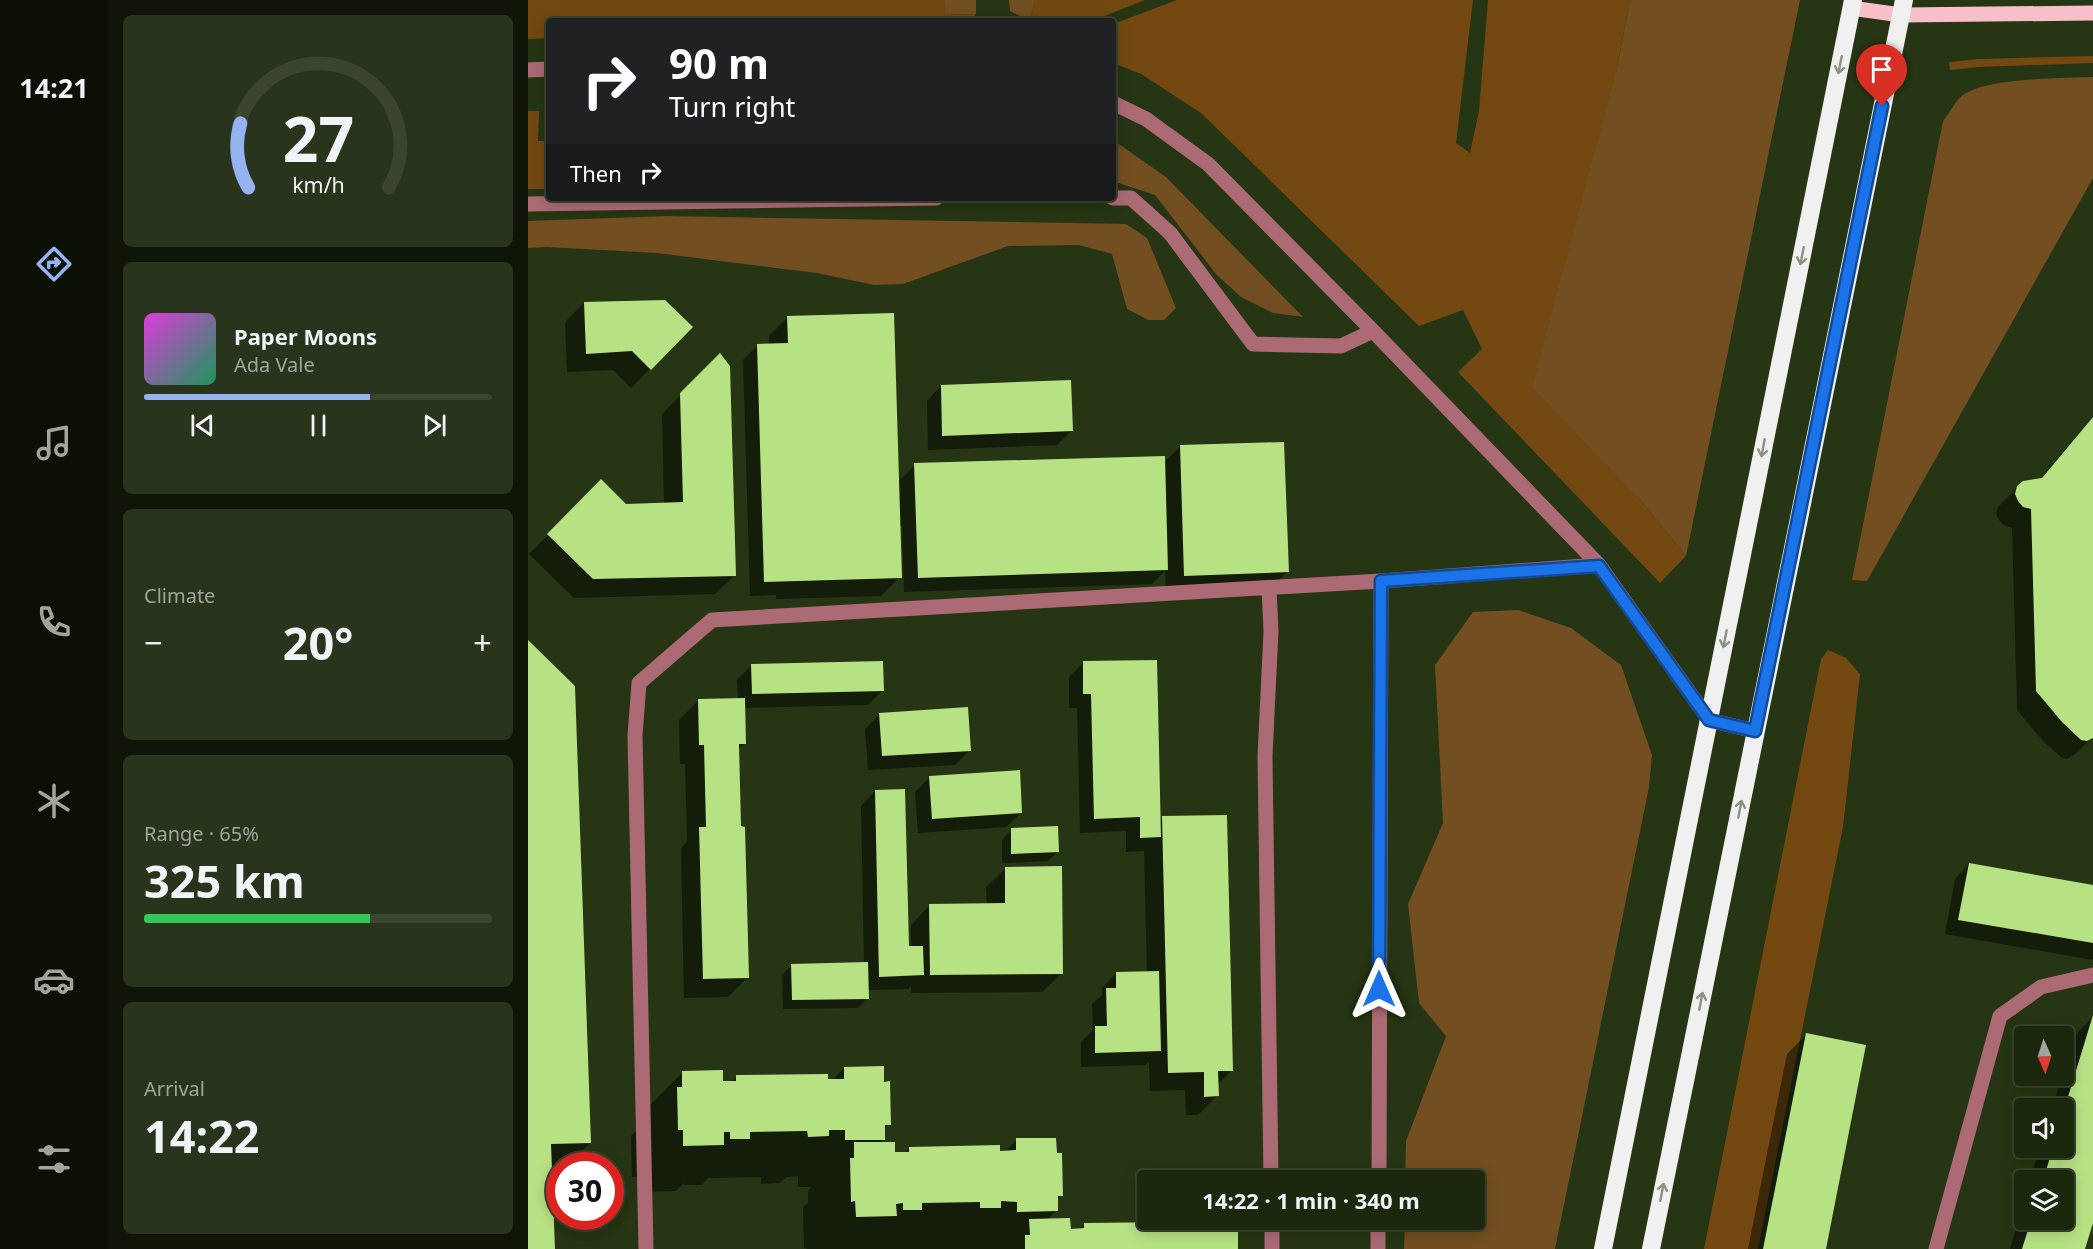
<!DOCTYPE html>
<html lang="en">
<head>
<meta charset="utf-8">
<style>
	:root { --surface:#1c280e; --page:#29341c; --text:#f1f3f6; --muted:#a0a69e; --line:#3a442e; --accent:#95b2f1 }
	body { margin:0; font-family:"Noto Sans",sans-serif; background:var(--page); color:var(--text); height:100vh; display:flex; flex-direction:column; font-size:22px; white-space:nowrap }
	* { box-sizing:border-box; margin:0 }
	p { font-size:20px; color:var(--muted) }
	.icon { flex:none; width:33px; height:33px; fill:none; stroke:currentColor; stroke-width:2; stroke-linecap:round; stroke-linejoin:round }
	.map { position:relative; flex:1; overflow:hidden }
	.side { display:flex; flex-direction:column; gap:15px; padding:15px; background:#0f1608; width:420px }
	.side>* { flex:none }
	.guide { position:absolute; left:18px; top:18px; width:570px; height:183px; border-radius:6px; box-shadow:0 3px 15px #0003,0 0 0 2px var(--line); background:#202124; color:#fff; overflow:hidden }
	.needle { width:39px; rotate:177deg }
	.fabs { position:absolute; left:1486px; top:1026px; display:grid; gap:12px }
	.fabs a { display:grid; place-items:center; width:60px; height:60px; border-radius:6px; background:var(--surface); box-shadow:0 3px 15px #0003,0 0 0 2px var(--line); font-size:30px }
	.speed { position:absolute; left:18px; top:1152px; display:flex; gap:12px; font-size:30px; font-weight:700; text-align:center }
	.speed>* { display:grid; place-content:center; width:78px; height:78px; border-radius:50%; background:var(--surface); box-shadow:0 3px 15px #0003,0 0 0 2px var(--line); line-height:1 }
	.speed .limit { border:9px solid #d22; background:#fff; color:#111 }
	.pin { position:absolute; display:grid; place-items:center; width:51px; height:51px; color:#fff; margin:-62px -26px; border-radius:50% 50% 50% 0; rotate:-45deg; box-shadow:0 0 6px #0007 }
	.pin .icon { rotate:45deg }
	.me { position:absolute; width:66px; margin:-33px; rotate:0deg; stroke-linejoin:round; filter:drop-shadow(0 0 4px #0008) }
	.turn { display:flex; align-items:center; gap:21px; height:126px; padding:0 24px; font-size:27px }
	.turn .icon { width:78px; height:78px; stroke-width:2.5 }
	.turn b { display:block; font-size:42px; line-height:51px }
	.then { display:flex; align-items:center; height:57px; padding:0 24px; background:#0003; gap:12px; font-size:22px }
	.big { font-size:45px; font-weight:700; line-height:1.1 }
	.side .widget { flex:1; display:flex; flex-direction:column; justify-content:center; gap:9px; min-width:0; padding:0 21px; border-radius:9px; background:var(--page) }
	.side .dial { align-items:center; gap:0 }
	.dial svg { height:156px; overflow:visible; fill:none; stroke:var(--line); stroke-width:7; stroke-linecap:round; text-anchor:middle }
	.dial text { fill:var(--text); stroke:none }
	.song { display:flex; align-items:center; gap:18px }
	.cover { width:72px; height:72px; border-radius:9px; background:linear-gradient(135deg,hsl(300 70% 55%),hsl(150 70% 35%)) }
	.played { height:6px; border-radius:3px; background:linear-gradient(90deg,var(--accent) 65%,var(--line) 65%) }
	.keys { display:flex; justify-content:space-around; direction:ltr }
	.heat { display:flex; justify-content:space-between; align-items:center; font-size:33px; direction:ltr }
	.charge { height:9px; border-radius:4px; background:linear-gradient(90deg,#34c759 65%,var(--line) 0) }
	.trip { position:absolute; left:609px; top:1170px; width:348px; height:60px; border-radius:6px; background:var(--surface); box-shadow:0 3px 15px #0003,0 0 0 2px var(--line); font-weight:700; line-height:60px; text-align:center }
	main { display:flex; flex:1; min-height:0 }
	.menu { display:flex; flex-direction:column; width:108px; justify-content:space-around; align-items:center; background:#0b1006; color:var(--muted) }
	.menu .icon { width:42px; height:42px }
	.menu .current { color:var(--accent) }
	.menu b { font-size:27px; color:var(--text) }
	.map>svg:first-child { display:block }
</style>
</head>
<body>
<main>
<nav class="menu">
<b>14:21</b>
<svg class="icon current" aria-label="directions" viewBox="0 0 24 24"><path d="M12 3l9 9-9 9-9-9zM9 14v-3h6M13 9l2 2-2 2"/></svg>
<svg class="icon" aria-label="music" viewBox="0 0 24 24"><path d="M9 18V5l10-2v13"/><circle cx="6" cy="18" r="3"/><circle cx="16" cy="16" r="3"/></svg>
<svg class="icon" aria-label="phone" viewBox="0 0 24 24"><path d="M5 4h4l2 5-3 2q2 4 5 5l2-3 5 2v4C11 20 4 13 5 4z"/></svg>
<svg class="icon" aria-label="climate" viewBox="0 0 24 24"><path d="M12 3v18M4 7l16 10M4 17L20 7"/></svg>
<svg class="icon" aria-label="car" viewBox="0 0 24 24"><path d="M5 17H2v-5l4-1 3-4h7l3 4 3 1v5h-3M9 17h6M6 11h13"/><circle cx="7" cy="17" r="2"/><circle cx="17" cy="17" r="2"/></svg>
<svg class="icon" aria-label="filters" viewBox="0 0 24 24"><path d="M4 7h16M4 17h16"/><circle cx="9" cy="7" r="2"/><circle cx="15" cy="17" r="2"/></svg>
</nav>
<section class="side">
<div class="widget dial"><svg viewBox="0 0 100 80">
<path d="M14 69A42 42 0 1 1 86 69"/>
<path d="M14 69A42 42 0 0 1 10 36" stroke="#95b2f1"/>
<text x="50" y="56" font-size="32" font-weight="700">27</text>
<text x="50" y="72" font-size="11">km/h</text>
</svg></div>
<div class="widget">
<div class="song"><i class="cover"></i><div><b>Paper Moons</b><p>Ada Vale</p></div></div>
<div class="played"></div>
<div class="keys"><svg class="icon" aria-label="previous" viewBox="0 0 24 24"><path d="M18 5L8 12l10 7zM5 5v14"/></svg><svg class="icon" aria-label="pause" viewBox="0 0 24 24"><path d="M8 5v14M16 5v14"/></svg><svg class="icon" aria-label="next" viewBox="0 0 24 24"><path d="M6 5l10 7-10 7zM19 5v14"/></svg></div>
</div>
<div class="widget"><p>Climate</p>
<div class="heat"><a>−</a><b class="big">20°</b><a>+</a></div>
</div>
<div class="widget"><p>Range · 65%</p><b class="big">325 km</b><div class="charge"></div></div>
<div class="widget"><p>Arrival</p><b class="big">14:22</b></div>
</section>
<div class="map">
<svg width="1565" height="1249" viewBox="0 0 1565 1249">
	<rect width="100%" height="100%" fill="#263513"/>
	<!-- green -->
	<path fill="#734911" d="M0 0H417V15L448 14 444 21H21V38L0 39Z
		M507 0H617L564 21H502Z
		M649 0H945L928 143 942 153 951 111 960 0H1102L1088 73 1110 497 1158 556 1132 583 930 372 954 349 935 310 891 326 673 113 613 74 585 63V24Z
		M1565 56V63L1451 67 1422 70 1421 62 1451 59Z
		M0 111H11L10 141H21V189H0Z
		M1300 650 1318 658 1332 674 1315 827 1230 1249H1176L1293 659Z"/>
	<!-- forest -->
	<path fill="#734e21" d="M417 0H448V14L417 15Z
		M481 0H507L502 21 482 11Z
		M1102 0H1272L1158 556 1110 497 1004 387 1088 73Z
		M1565 77V178L1339 581 1324 580 1415 121C1421 114 1427 101 1435 95 1459 78 1534 78 1565 77Z
		M585 140 638 177 775 317 745 313 713 297 688 274 627 195 585 181Z
		M138 216 598 224 619 238 648 308 636 320H620L599 309 584 254 551 245 480 246 375 284 346 285 289 273 129 253 19 247 0 248V221Z
		M990 610 1043 628 1093 665 1124 755 1121 787 1027 1249H876L877 1220H946V1180H877L878 1141 918 1036 891 1003 880 904 915 823 907 665 945 612Z"/>
	<!-- shadow -->
	<path fill="#0007" d="M56 303 163 327 103 388 85 370 39 372 37 322Z
		M260 317 370 482 387 465 635 463 653 446 759 572 740 591 638 594 637 571 624 584 376 592 374 526H371L372 577 353 596 248 599V595L222 596 215 360 230 345H241V336Z
		M192 355 207 575 187 594 46 598 1 554 73 482 97 505 136 504 134 414Z
		M413 386 543 431 529 445 400 450 399 401Z
		M1565 416V740H1562L1546 755 1539 759 1534 758 1515 741 1489 710 1484 528 1476 525 1471 520 1468 514 1470 507 1495 482 1511 480Z
		M0 643 62 1143 39 1166H32V1173L23 1182 25 1249H0Z
		M555 663 631 821 635 818 704 1070 689 1085V1096L670 1115H658L657 1090 622 1091 621 1062 617 1065 553 1067V1042L565 1030 564 1004 574 995V988L588 973H619L616 851 598 852V831L552 833 549 708H541V677Z
		M224 665 354 691 340 705 216 708 217 743 209 751 219 978 200 997 156 998 153 848 159 841 157 764H152L151 720 170 701 210 700 209 680Z
		M352 714 442 750 427 765 340 770 337 729Z
		M402 777 493 813 478 827 390 833 387 792Z
		M347 791 379 948H383V925L402 905H459L458 887 478 868 534 973 514 992 383 993V986L380 989 339 990V998L330 1008 255 1009 254 975 264 965 336 964 333 806Z
		M483 830 530 851 520 861 474 863V840Z
		M1441 864 1565 887V960L1417 934 1427 879Z
		M1565 1017V1217L1555 1249H1482L1497 1198V1220H1536V1180H1502L1512 1148H1536V1108H1524L1534 1076H1536V1069L1546 1036Z
		M1278 1035 1296 1249H1220L1259 1054Z
		M316 1068 355 1083 361 1124 356 1129V1139L352 1143 366 1154H376L381 1148 476 1152 489 1140 533 1196 528 1201V1210L519 1220 541 1230H551L557 1224 652 1228 660 1220H702V1231L708 1249H281L276 1248 275 1207 280 1203V1191L284 1187H270V1176L258 1177 252 1183 233 1184V1177L180 1178 174 1185H156V1183L147 1191 109 1192V1177H104L103 1136 108 1131 107 1120 154 1073 193 1083 204 1082 209 1077 304 1081Z"/>
	<!-- building -->
	<path fill="#b7e284" d="M137 300 165 327 123 370 104 351 58 354 56 302Z
		M366 313 374 578 236 582 229 344 260 343 259 316Z
		M192 353 202 366 208 576 65 579 19 534 73 479 98 504 155 502 152 393Z
		M543 380 545 431 414 436 413 385Z
		M1565 417V738L1559 741 1553 740 1534 722 1508 691 1503 509 1495 507 1490 501 1487 494 1489 486 1495 481 1514 478Z
		M756 442 761 572 656 576 652 445Z
		M637 456 640 570 390 578 386 463Z
		M0 640 47 686 63 1143 23 1144 27 1249H0Z
		M629 660 633 837 612 838V817L566 819 563 694H555V661Z
		M355 661 356 691 224 694 223 664Z
		M217 698 218 744H211L213 826 217 827 221 978 175 979 171 827H178L176 745H171L170 699Z
		M440 707 443 751 354 756 351 713Z
		M492 770 494 813 404 819 401 776Z
		M377 789 381 946H395L396 975 351 977 347 790Z
		M699 815 705 1071H690L691 1096 676 1097V1072L640 1073 634 816Z
		M530 826 531 852 483 854V828Z
		M1441 863 1565 885V943L1430 920Z
		M534 866 535 974 402 975 401 904 477 903V867Z
		M340 962 341 999 264 1000 263 964Z
		M631 971 633 1051 567 1053V1026H579L578 988H588V972Z
		M1565 1015V1223L1557 1249H1494L1503 1220H1536V1180H1515L1525 1148H1536V1110Z
		M1278 1033 1338 1045 1298 1249H1235Z
		M356 1066V1082L362 1081 363 1125H357V1140H317V1130H301V1136L280 1137 279 1131 222 1132V1139H202V1132H196V1145L155 1146V1130H150L149 1087H154V1071L195 1070V1081H208V1075L300 1074V1079H316V1067Z
		M488 1138H528L529 1153H534L535 1196H530V1211L489 1212V1202L473 1201V1208H452V1202L394 1203V1210H375V1203L368 1204 369 1216 328 1217 327 1201 323 1202 322 1158H326V1142H367V1152H381V1147L472 1145V1151L488 1150Z
		M542 1218 543 1229 556 1228V1223L648 1222 647 1227H664L663 1220H704V1229H710V1249H497V1235H502L501 1219Z"/>
	<g fill="none" stroke-linecap="round" stroke-linejoin="round">
		<!-- minor -->
		<path stroke="#ac6a75" stroke-width="15" d="M0 70 21 69
			M585 103 618 119 680 164 845 331 1071 565 1181 720 1227 731
			M585 198H603L642 233 725 344 813 346 845 331
			M0 204 408 198
			M741 588 743 631 737 756 743 1180
			M851 1180 853 581
			M744 1220V1249
			M118 1249 107 736 111 683 184 620 853 581 1071 565
			M850 1249V1220
			M1408 1249 1472 1016 1513 987 1565 975"/>
		<!-- major -->
		<path stroke="#f7bfc7" stroke-width="15" d="M1323 8 1373 15 1565 13"/>
		<!-- highway -->
		<path stroke="#f0f0f0" stroke-width="18" d="M1075 1249 1325 0
			M1123 1249 1376 0"/>
	</g>
	<!-- one-way arrows -->
	<defs><path id="oneway-shaft" d="M-6 0H5M1.5-3L5.5 0L1.5 3" fill="none" stroke-width="1.6" stroke-linecap="round" stroke-linejoin="round" transform="scale(1.5)"/></defs>
	<g stroke="#8b9282">
		<use href="#oneway-shaft" transform="translate(1312 65) rotate(101)"/>
		<use href="#oneway-shaft" transform="translate(1274 256) rotate(101)"/>
		<use href="#oneway-shaft" transform="translate(1235 448) rotate(101)"/>
		<use href="#oneway-shaft" transform="translate(1197 639) rotate(101)"/>
		<use href="#oneway-shaft" transform="translate(1212 809) rotate(-79)"/>
		<use href="#oneway-shaft" transform="translate(1173 1001) rotate(-79)"/>
		<use href="#oneway-shaft" transform="translate(1134 1192) rotate(-79)"/>
	</g>
	<g fill="none" stroke-linecap="round" stroke-linejoin="round">
		<defs>
			<path id="route" d="M851 989 853 581 1071 566 1181 720 1227 731 1354 106"/>
		</defs>
		<!-- route casing -->
		<use href="#route" stroke="#114b97" stroke-width="15"/>
		<!-- route -->
		<use href="#route" stroke="#1a73e8" stroke-width="10"/>
	</g>
</svg>
<div class="fabs">
<a><svg class="needle" viewBox="-14 -14 28 28"><path d="M0-13l5 13h-10z" fill="#e53935"/><path d="M0 13l5-13h-10z" fill="#a0a69e"/></svg></a>
<a><svg class="icon" aria-label="sound" viewBox="0 0 24 24"><path d="M4 9h4l5-4v14l-5-4H4zM17 9q2 3 0 6"/></svg></a>
<a><svg class="icon" aria-label="layers" viewBox="0 0 24 24"><path d="M12 4l9 5-9 5-9-5zM3 14l9 5 9-5"/></svg></a>
</div>
<div class="speed"><div class="limit">30</div></div>
<div class="pin" style="left:1354px;top:106px;background:#d93025"><svg class="icon" aria-label="arrive" viewBox="0 0 24 24"><path d="M6 21V4h12l-3 4 3 4H6"/></svg></div>
<svg class="me" style="left:851px;top:989px" viewBox="-20 -20 40 40"><path d="M0-17L14 15 0 8-14 15z" fill="#1a73e8" stroke="#fff" stroke-width="4"/></svg>
<div class="trip">14:22 · 1 min · 340 m</div>
<div class="guide">
<div class="turn"><svg class="icon" aria-label="right" viewBox="0 0 24 24"><path d="M7 20v-9h11M14 6l5 5-5 5"/></svg><div><b>90 m</b>Turn right</div></div>
<div class="then">Then<svg class="icon" aria-label="right" viewBox="0 0 24 24"><path d="M7 20v-9h11M14 6l5 5-5 5"/></svg></div>
</div>
</div>
</main>
</body>
</html>
